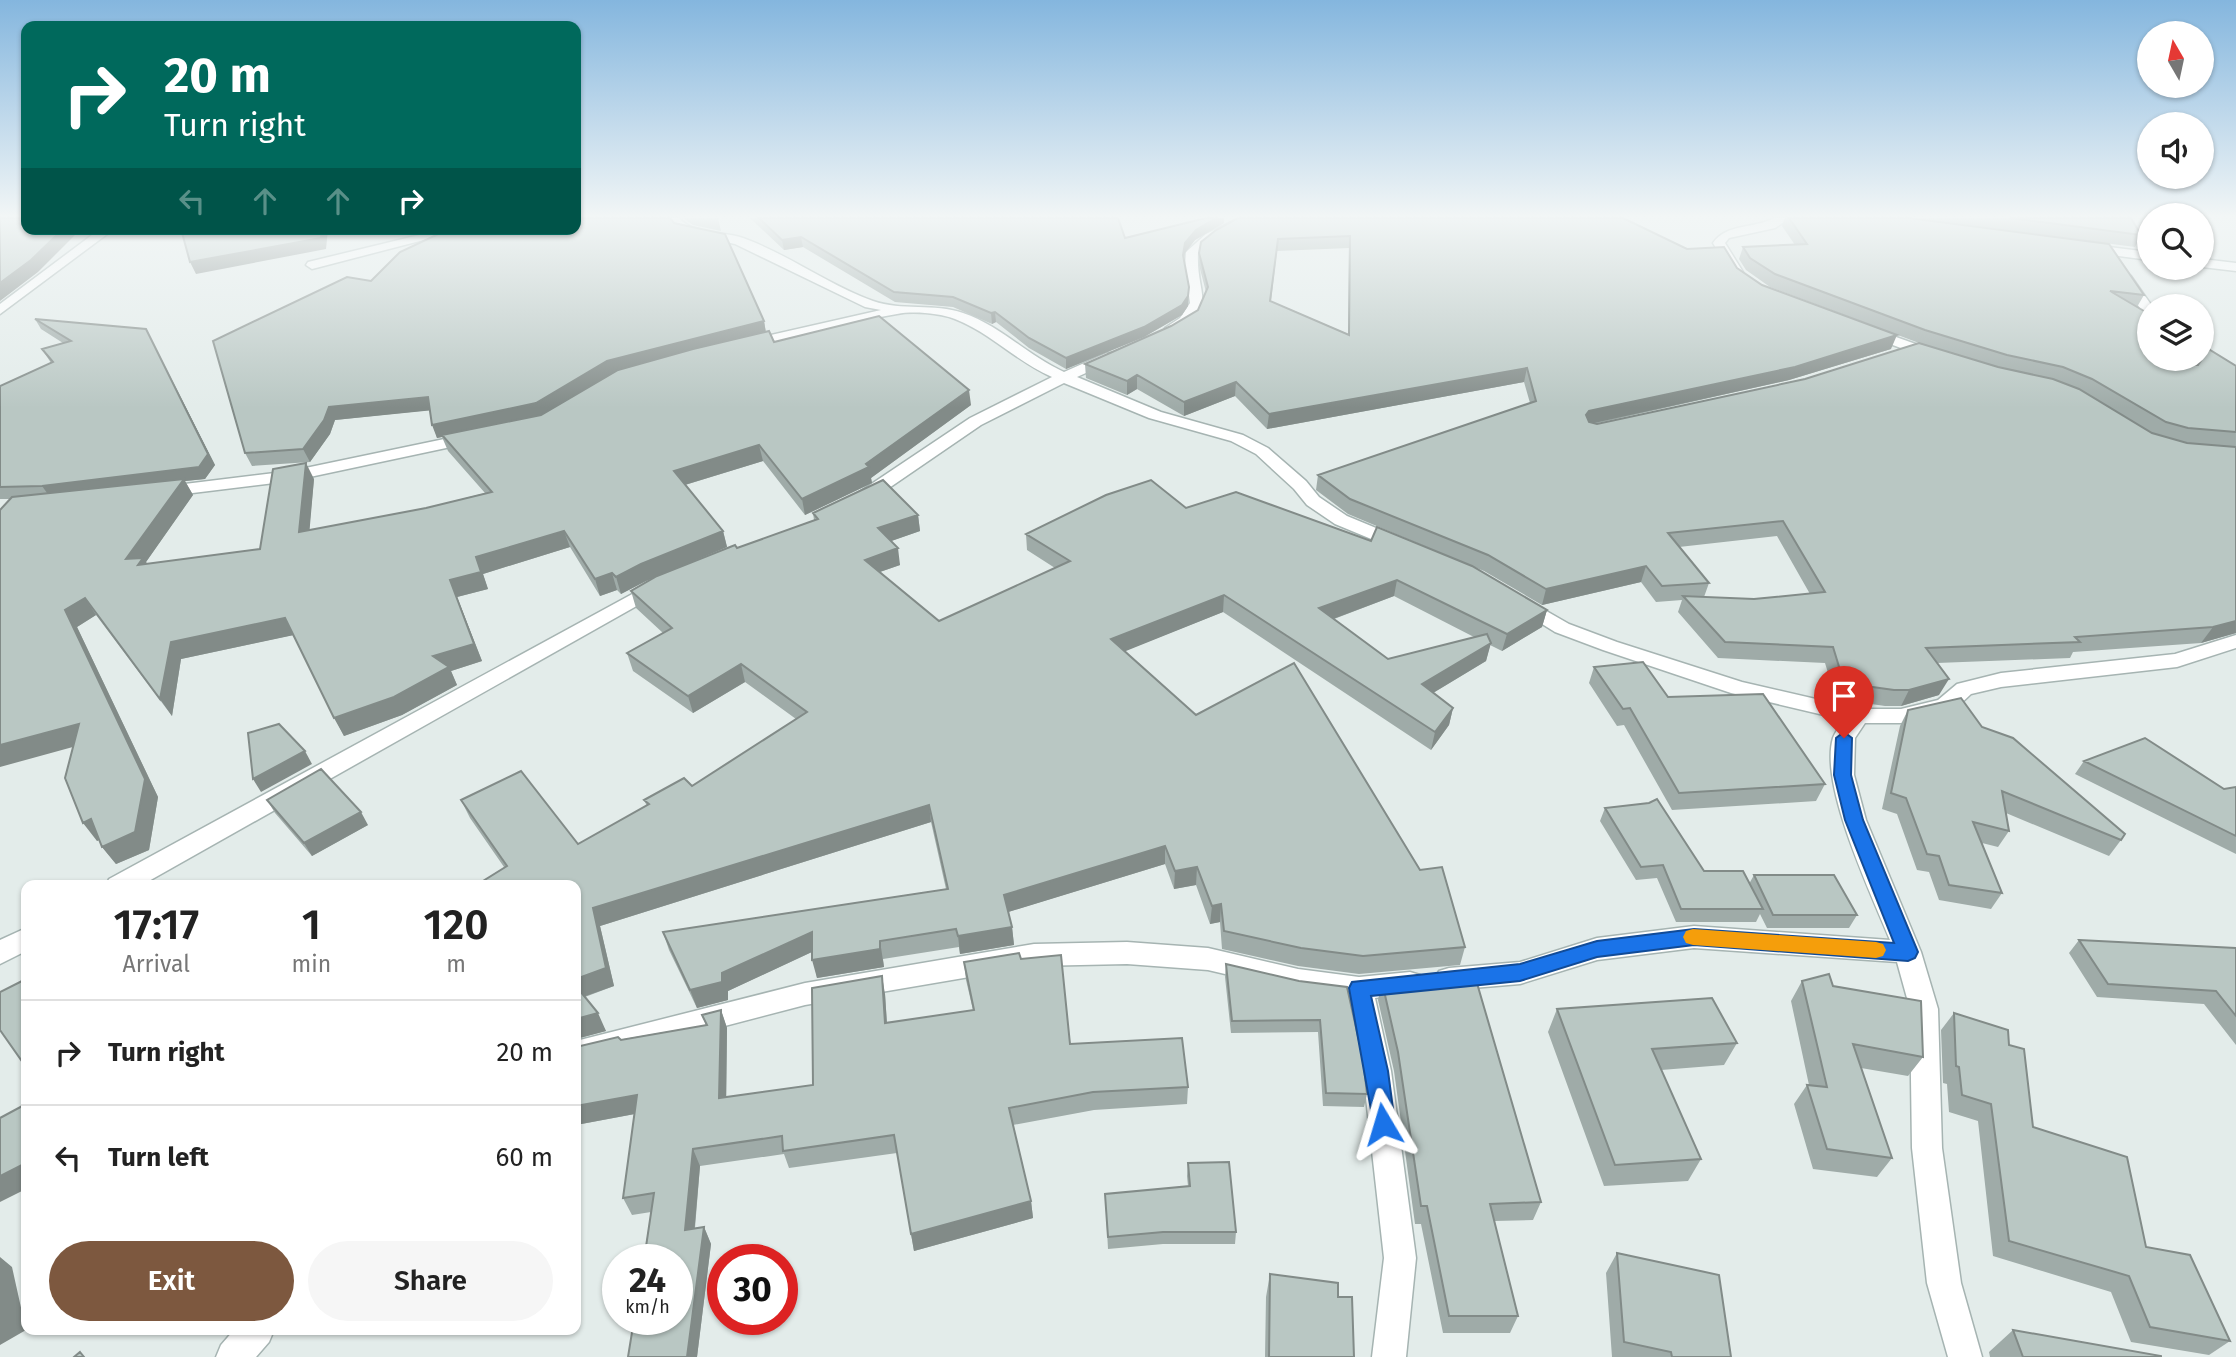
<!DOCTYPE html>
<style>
:root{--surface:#fff;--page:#f6f6f6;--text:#222;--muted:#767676;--line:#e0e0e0;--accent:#7d583f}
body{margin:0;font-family:"Fira Sans",sans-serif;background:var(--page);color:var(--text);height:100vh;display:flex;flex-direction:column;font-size:26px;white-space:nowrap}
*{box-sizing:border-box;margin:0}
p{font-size:23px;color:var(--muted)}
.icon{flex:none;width:38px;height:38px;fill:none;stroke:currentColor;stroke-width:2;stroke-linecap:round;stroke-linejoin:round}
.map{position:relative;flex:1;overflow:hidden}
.side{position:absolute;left:21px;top:880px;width:560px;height:455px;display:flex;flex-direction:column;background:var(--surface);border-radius:14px;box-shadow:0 2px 5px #0004}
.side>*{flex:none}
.guide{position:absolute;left:21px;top:21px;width:560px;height:214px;border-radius:14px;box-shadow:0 2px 5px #0004;background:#00695c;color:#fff;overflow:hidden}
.needle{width:46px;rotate:351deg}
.tools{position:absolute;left:2137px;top:21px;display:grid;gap:14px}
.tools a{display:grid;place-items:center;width:77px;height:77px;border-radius:50%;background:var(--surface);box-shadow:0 2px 5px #0004;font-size:35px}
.speed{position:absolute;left:602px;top:1244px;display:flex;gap:14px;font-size:35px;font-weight:700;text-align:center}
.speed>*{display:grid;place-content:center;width:91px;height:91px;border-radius:50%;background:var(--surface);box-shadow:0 2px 5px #0004;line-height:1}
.speed small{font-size:18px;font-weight:400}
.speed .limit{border:10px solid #d22;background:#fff;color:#111}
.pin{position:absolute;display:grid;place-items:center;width:60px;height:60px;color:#fff;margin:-72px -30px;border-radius:50% 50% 50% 0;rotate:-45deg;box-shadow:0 0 7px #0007}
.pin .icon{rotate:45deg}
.me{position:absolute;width:77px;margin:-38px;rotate:353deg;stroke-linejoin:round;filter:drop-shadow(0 0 5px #0008)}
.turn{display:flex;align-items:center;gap:24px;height:147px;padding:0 28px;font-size:32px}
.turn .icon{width:91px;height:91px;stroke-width:2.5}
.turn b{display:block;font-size:49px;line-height:60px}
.lanes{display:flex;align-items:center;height:66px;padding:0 28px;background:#0003;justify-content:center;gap:35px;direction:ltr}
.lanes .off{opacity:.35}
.eta{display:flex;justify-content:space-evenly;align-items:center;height:119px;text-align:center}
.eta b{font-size:42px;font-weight:600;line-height:49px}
.primary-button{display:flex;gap:14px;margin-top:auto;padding:14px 28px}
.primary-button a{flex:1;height:80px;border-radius:42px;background:var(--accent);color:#fff;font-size:28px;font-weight:600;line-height:80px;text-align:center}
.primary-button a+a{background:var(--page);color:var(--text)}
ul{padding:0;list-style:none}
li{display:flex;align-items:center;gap:21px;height:105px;padding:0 28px;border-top:2px solid var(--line)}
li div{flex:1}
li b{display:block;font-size:26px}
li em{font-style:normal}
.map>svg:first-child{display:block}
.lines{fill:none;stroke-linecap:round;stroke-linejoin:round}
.minor-casing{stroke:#a6b4b2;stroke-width:3}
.minor{fill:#fff;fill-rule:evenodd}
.wall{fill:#9faba8;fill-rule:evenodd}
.shaded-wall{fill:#828b88}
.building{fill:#b9c7c3;stroke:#828b88;stroke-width:2;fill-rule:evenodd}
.route{fill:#1a73e8;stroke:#114b97;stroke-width:2}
.slow{fill:#f59e0b}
</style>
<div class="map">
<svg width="2236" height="1357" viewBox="0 0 2236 1357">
<rect width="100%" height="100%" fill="#e3ecea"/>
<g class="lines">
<!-- minor casing -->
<g class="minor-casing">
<path id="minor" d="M666 218H679C693 235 723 231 743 238 788 254 828 285 873 301 902 311 934 303 963 313 1001 326 1028 356 1064 372L1107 353H1117L1119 356 1117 359 1077 377 1161 412 1243 435 1268 448 1306 481 1319 497 1347 516 1405 540 1408 544 1405 548H1393L1335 524 1307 505 1294 489 1256 454 1231 441 1149 418 1064 383 981 425 870 501H858L855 497 858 493 970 418 1052 377C1017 362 991 333 955 319 939 313 913 311 897 314 847 322 795 338 745 349L740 348V342L881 310 865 307 735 244 677 232Z
M1239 218H1255L1214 240 1198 253C1196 297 1219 302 1175 334H1165V328L1180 318 1190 303 1185 266 1186 252 1206 234Z
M1774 218H1790L1775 228 1729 238 1725 243 1743 272 1742 275H1732L1713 243C1727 223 1754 229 1774 218Z
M100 229H114L0 314V304Z
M444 229H466L312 269 306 265 308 262Z
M2085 244 2149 252V260L2081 251V245Z
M2202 259 2236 263V271L2202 267Z
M2126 275 2131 276 2152 306H2149V315L2144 314 2120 279Z
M1868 327 1938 352 1940 355 1933 359 1928 358 1863 334 1861 331Z
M473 433 479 435 481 438 479 441 291 481 160 497 151 492 160 487 291 471Z
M658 580 665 582 668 586 665 590 140 886H106L109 879Z
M1522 597 1569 624 1617 642 1742 682 1859 709H1901L1938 700 1957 684 2001 673 2175 654 2236 635V648L2177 667 2001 687 1971 694 1953 711 1945 713 1901 723H1865L1855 738 1854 775 1866 820 1921 952 1938 1009 1942 1148 1961 1283 1982 1357H1948L1927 1283 1912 1148 1910 1009 1897 962 1694 948 1597 960 1520 984 1449 990 1439 987 1435 979 1439 971 1449 968 1520 962 1597 938 1694 926 1890 940C1871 893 1819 785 1833 738 1835 732 1841 725 1845 720L1731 693 1603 650 1555 632 1515 607 1512 603Z
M26 928V951L0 964V940Z
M1127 942 1208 948 1298 969 1359 977 1410 972 1420 975 1424 983 1420 991 1375 998 1391 1071 1416 1258 1406 1357H1372L1384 1258 1363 1071 1347 998 1298 991 1208 970 1127 964 1034 966 805 1005 576 1065V1041L805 983 1034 944Z
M234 1330H274L269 1342 256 1357H216L221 1345Z"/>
</g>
<!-- minor -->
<use href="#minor" class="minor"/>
</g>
<!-- wall -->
<path class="wall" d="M683 218H718L721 231 693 225Z
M750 218H1118L1125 238 1224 223 1195 240 1185 253 1184 259 1189 297 1188 306 1182 315 1144 337 1066 369 1029 348 996 322 992 324 953 307 895 302 803 247 784 250Z
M1238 218 1687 249 1737 268 1762 285 1891 349 1789 380 1594 424H1597L1805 379 1919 343 1770 287 1746 270 1739 259 1743 247 1795 245 1782 226 1785 218H1789L2144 295 2137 307 2185 365H2191L2189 359H2202L2236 366V633L2201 643 2073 652 2070 658 1937 663 1939 695 1901 706H1885L1836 699 1825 663 1718 658 1678 612 1682 600 1656 602 1641 582 1542 605 1484 571 1348 514 1316 490 1318 475 1530 403 1524 382 1267 429 1235 396 1184 416 1137 389 1127 395 1086 378 1085 364 1171 326 1198 310 1206 292 1199 265V253ZM1349 248 1348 334 1271 301 1277 251ZM1777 536 1810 594 1754 599 1704 597 1709 583 1679 547Z
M1915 218H2131L2141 235 2135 247Z
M371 281 764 321 766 332 774 342 971 405 871 478 872 483 805 515 763 461 685 485 723 531 727 547 646 581 621 594 617 590 600 596 570 547 483 574 488 589 457 597 482 661 451 671 457 685 402 715 344 736 293 635 181 659 172 716 96 615 77 627 158 797 149 850 116 864 102 847 99 840 97 841 10 499H0V386L51 363 42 349 63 343 41 329 35 319 146 329 215 465 205 479 185 481 193 495 146 562 147 564 260 549 314 479 309 530 426 508 485 493 448 451 442 437 437 438 430 410 335 420 330 434 310 462 252 466 245 453Z
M1186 508 1547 610 1542 627 1502 651 1490 645 1486 661 1433 693 1453 708 1449 725 1431 750 1223 612 1124 651 1196 715 1465 947 1460 965 1359 974 1298 966 1222 949 1220 922 1210 924 1196 885 1174 889 1165 864 1008 912 1012 927 1014 945 960 954 959 947 883 959 884 967 817 978 812 952 728 991V1000L697 1008 669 950 663 932 946 889 931 822 600 926 614 986 585 997 606 1031 576 1039V886L504 867 470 818 461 800 578 844 647 806 644 800 692 786 796 719 745 682 693 713 633 671 627 653 663 633 636 608 631 591 737 548 814 520 813 513 918 515 920 531 891 541 900 565 880 572 939 621 1055 568 1027 550 1026 534ZM1394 596 1474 637 1388 659 1334 619Z
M1594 667 1668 697 1825 784 1816 801 1672 810 1624 725 1617 726 1589 683Z
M1908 710 1982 727 2121 840 2109 856 2006 813 2009 831 1998 847 1982 843 2002 893 1991 909 1939 900 1929 872 1917 870 1897 814 1882 809 1900 726Z
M2084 761 2224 789 2236 787V854L2075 774Z
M267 800 368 825 312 856 275 813Z
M1605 808 1704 871 1749 884 1754 875 1857 915 1849 928H1767L1760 914 1756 922H1676L1657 878 1636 880 1600 821Z
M2079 940 2236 948V1045L2204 1004 2097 997 2069 953Z
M1021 959 1070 1044 1188 1087 1187 1104 1094 1110 1013 1125 1031 1201 1033 1218 914 1251 897 1153 789 1168 784 1154 700 1166 695 1228 704 1227 711 1244 697 1357H628L651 1212 632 1215 623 1198 635 1114 576 1125V1047L706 1025 702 1015 721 1010 727 1028 726 1097 813 1085 885 994 887 1023 973 1010 966 980 964 962Z
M1226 964 1299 981 1367 1094 1364 1107 1323 1106 1318 1032 1231 1033 1225 977Z
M1802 981 1833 986 1923 1057 1908 1076 1861 1068 1892 1158 1877 1177 1813 1169 1794 1104 1807 1085H1809L1791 1001Z
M1382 982 1541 1202 1533 1220 1494 1221 1518 1316 1510 1333H1443L1421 1224H1415L1394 1071 1378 1000Z
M1557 1009 1737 1043 1724 1065 1661 1070 1701 1159 1688 1181 1604 1186 1548 1032Z
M1954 1013 2009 1045 2033 1127 2146 1247 2230 1341 2209 1355 2131 1342 2111 1292 1993 1256 1978 1121 1949 1112 1947 1084 1943 1083 1941 1030Z
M1188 1163 1236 1232 1235 1244H1163L1108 1249 1105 1194 1188 1186 1187 1176Z
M1617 1253 1731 1357H1612L1606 1273Z
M1270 1274 1338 1297 1354 1357H1265L1266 1297Z
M2013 1330 2161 1357H1990L1989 1352Z"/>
<!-- shaded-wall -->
<path class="shaded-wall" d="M1216 218H1224V223L1195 240 1185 253 1182 265 1183 255 1185 243 1196 230Z
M63 229H81L38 272 0 301V283Z
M322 229H328L326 249 196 274 190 262Z
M398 229H429L400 235Z
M801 237 803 247 784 250 782 240Z
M1189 287 1188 306 1182 315 1144 337 1066 369V358Z
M995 312 996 322 992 324 991 313Z
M764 321 766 334 540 417 437 438 432 425 607 361Z
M146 329 215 465 205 479 185 481 193 495 146 562 154 575 148 582 50 497 42 486Z
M1897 335 1891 349 1789 380 1585 425 1586 415 1589 411Z
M1527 368 1524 382 1267 429 1269 414Z
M1137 375V389L1127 395V381Z
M1236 382 1235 396 1184 416V402Z
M969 390 971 405 871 478 872 483 805 515 802 499 866 464Z
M428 397 434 410 335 420 330 434 310 462 303 449 329 407Z
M759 445 763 461 678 487 674 471Z
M306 463 314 479 308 548 299 532Z
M918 515 920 531 880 545 878 528Z
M564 531 570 547 483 574 488 589 457 597 482 661 451 671 457 685 402 715 344 736 334 718 433 656 450 580 476 557Z
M723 531 727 547 646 581 621 594 616 577 641 564Z
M898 548 900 565 868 576 865 560Z
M1646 566 1641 582 1542 605 1546 589Z
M612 573 617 590 600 596 595 579Z
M1397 580 1394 596 1317 625 1319 608Z
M1224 595 1223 612 1111 657V639Z
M85 598 96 615 77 627 158 797 149 850 116 864 102 847 65 610Z
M1547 610 1542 627 1502 651 1507 634Z
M285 618 294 635 181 659 172 716 160 699 171 642Z
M2236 621V633L2201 643 2213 627Z
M1491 643 1486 661 1418 702 1422 684Z
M741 664 745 682 693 713 688 696Z
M1949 679 1939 695 1901 706 1909 690Z
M1453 708 1449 725 1431 750 1435 732Z
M79 724 91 742 0 767V745Z
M305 751 312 764 261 792 253 779Z
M929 805 931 822 600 926 614 986 580 998 576 990V979L593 908Z
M361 812 368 825 312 856 304 843Z
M91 819 105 837 97 841 83 823Z
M1165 846V864L1005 913 1004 895Z
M1197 867 1196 885 1174 889 1175 871Z
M1221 904 1220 922 1210 924 1212 906Z
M1012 927 1014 945 960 954 958 936Z
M812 932 816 950 728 991V1000L697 1008 690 990 722 973Z
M880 941 884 967 817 978 812 960Z
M882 976 885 994 888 1041 885 1023Z
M721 1010 727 1028 726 1115 719 1098Z
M598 1013 606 1031 576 1039V1019Z
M637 1095 645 1112 576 1125V1106Z
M693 1149 700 1166 693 1246 685 1230Z
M26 1163V1189L0 1202V1176Z
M1031 1201 1033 1218 914 1251 911 1234Z
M704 1227 711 1244 697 1357H687Z
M0 1257 12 1267 26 1330 0 1345Z"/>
<!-- building -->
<path class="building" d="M0 218H26V229H63L31 260 0 283Z
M576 218H670L674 223 725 234 764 321 607 361 536 403 432 425 428 397 329 407 324 420 303 449 245 453 213 341 347 277 371 281 400 252 449 229H576Z
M759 218H1118L1125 238 1206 218H1216L1196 230 1185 243 1183 255 1189 287 1188 296 1182 305 1144 327 1066 358 1029 338 995 312 991 313 953 297 894 292 801 237 782 240Z
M1238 218H1623L1687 249 1724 247 1737 268 1762 285 1897 335 1795 367 1589 411 1586 415 1589 422 1597 424 1805 379 1919 343 1998 367 2053 379 2079 389 2152 433 2187 443 2236 447V621L2213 627 2075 637 2080 642 1926 648 1949 679 1909 690H1894L1844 683 1833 647 1725 642 1683 596 1754 599 1825 592 1783 521 1668 533 1709 583 1662 586 1646 566 1546 589 1488 555 1350 499 1318 475 1536 401 1527 368 1269 414 1236 382 1184 402 1137 375 1127 381 1085 364 1171 326 1198 310 1208 287 1199 253 1201 242 1216 230ZM1350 236 1349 335 1270 301 1278 239Z
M1789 218H1909L2109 244 2144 295 2110 291 2149 314V359H2183L2185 365H2198L2202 359V345L2236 366V432L2188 428 2166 422 2092 379 2063 367 2007 355 1925 330 1775 274 1750 258 1743 247 1807 244Z
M2010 218H2131L2141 235Z
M181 229H322L321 238 190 262Z
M879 316 969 390 866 464 869 467 802 499 759 445 674 471 723 531 641 564 616 577 612 573 595 579 564 531 476 557 481 572 450 580 474 644 433 656 449 667 394 697 334 718 285 618 171 642 160 699 85 598 65 610 145 779 135 832 102 847 91 819 83 823 65 778 79 724 0 745V510L12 497 184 479 126 559 143 558 138 565 260 549 273 469 306 463 299 532 426 508 492 492 442 435 541 415 618 370 693 349 769 331 774 342Z
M35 319 146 329 208 454 199 467 42 486 0 487V386L53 362 42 349 71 341Z
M883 480 918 515 878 528 898 548 865 560 939 621 1070 561 1026 534 1106 495 1151 480 1186 508 1236 492 1371 541 1377 527 1472 566 1547 610 1507 634 1397 580 1319 608 1388 659 1487 634 1491 643 1422 684 1453 708 1435 732 1224 595 1111 639 1196 715 1294 663 1420 870 1442 867 1465 947 1363 956 1301 948 1224 931 1221 904 1212 906 1197 867 1175 871 1165 846 1004 895 1012 927 958 936 956 929 880 941V949L812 960V932L722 973V982L690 990 663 932 948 889 929 805 593 908 606 968 576 979V886H475L507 866 461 800 521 771 578 844 649 804 644 800 684 778 692 786 807 712 741 664 688 696 627 653 672 628 631 591 657 576 735 545 737 548 818 519 813 513Z
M1643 662 1668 697 1763 694 1825 784 1679 793 1630 708 1623 709 1594 667Z
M1961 698 1982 727 2013 738 2125 834 2121 840 2002 791 2009 831 1973 822 2002 893 1949 885 1939 856 1927 854 1906 798 1891 793 1908 710Z
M279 724 305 751 253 779 248 733Z
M2145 738 2224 789 2236 787V836L2084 761Z
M321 769 361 812 304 843 267 800Z
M1657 799 1704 871H1743L1763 909H1681L1663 865 1641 867 1605 808 1649 803Z
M1754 875H1834L1857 915H1773Z
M2079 940 2236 948V1016L2216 991 2108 984Z
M1019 953 1021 959 1061 955 1070 1044 1182 1038 1188 1087 1093 1092 1009 1108 1031 1201 911 1234 894 1135 783 1151 782 1136 693 1149 685 1230 704 1227 687 1357H628L634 1320H677V1260H644L654 1193 623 1198 637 1095 576 1106V1047L618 1037 621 1040 707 1025 702 1015 721 1010 719 1098 813 1085 812 988 882 976 885 1023 974 1010 964 962Z
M1226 964 1299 981 1347 987 1363 1059 1367 1094 1326 1093 1320 1020 1232 1021Z
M1474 973 1541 1202 1490 1204 1518 1316H1449L1427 1206H1421L1398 1052 1382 982Z
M1829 974 1833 986 1921 1001 1923 1057 1853 1044 1892 1158 1827 1149 1807 1085 1827 1087 1802 981Z
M24 980 26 986V1067L0 1030V992Z
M576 986 598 1013 576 1019Z
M1712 998 1737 1043 1652 1049 1701 1159 1615 1165 1557 1009Z
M1954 1013 2008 1030 2009 1045 2024 1049 2033 1127 2127 1157 2146 1247 2190 1255 2230 1341 2150 1327 2129 1276 2009 1241 1991 1104 1962 1095 1959 1067 1956 1066Z
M26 1104V1163L0 1176V1118Z
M1229 1162 1236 1232H1163L1108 1237 1105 1194 1190 1186 1188 1163Z
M1617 1253 1719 1275 1731 1357H1672L1671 1352 1624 1342Z
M1270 1274 1338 1283V1297H1352L1354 1357H1269Z
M2013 1330 2161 1356V1357H2023Z
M80 1352 84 1357H74Z"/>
<!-- sky -->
<linearGradient id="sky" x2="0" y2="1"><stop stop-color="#84b6de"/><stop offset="0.53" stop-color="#f2f6f6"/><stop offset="1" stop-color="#f2f6f6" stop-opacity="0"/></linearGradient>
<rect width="2236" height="408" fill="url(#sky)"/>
<!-- route -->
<path class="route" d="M1844 732 1852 738 1851 775 1863 820 1918 952 1915 958 1908 961 1694 945 1597 957 1520 981 1371 996 1388 1071 1395 1124 1391 1132 1383 1135 1375 1132 1349 988 1352 982 1520 964 1597 941 1694 929 1894 943 1845 820 1834 775 1836 738Z"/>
<!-- slow -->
<path class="slow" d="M1693 929 1876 942 1883 944 1886 950 1883 956 1876 958 1693 945 1686 943 1683 937 1686 931Z"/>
</svg>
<div class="tools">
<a><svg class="needle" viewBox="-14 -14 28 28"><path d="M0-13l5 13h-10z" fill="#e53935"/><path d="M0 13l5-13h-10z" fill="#767676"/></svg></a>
<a><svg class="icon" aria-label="sound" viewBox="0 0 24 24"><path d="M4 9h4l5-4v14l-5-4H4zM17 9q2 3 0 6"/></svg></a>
<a><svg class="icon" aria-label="search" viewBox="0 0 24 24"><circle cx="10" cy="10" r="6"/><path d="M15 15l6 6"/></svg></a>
<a><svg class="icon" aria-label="layers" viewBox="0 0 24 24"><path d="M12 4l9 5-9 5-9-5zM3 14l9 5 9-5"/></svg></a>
</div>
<div class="speed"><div>24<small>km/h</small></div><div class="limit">30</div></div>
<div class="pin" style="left:1844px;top:738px;background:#d93025"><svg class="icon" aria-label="arrive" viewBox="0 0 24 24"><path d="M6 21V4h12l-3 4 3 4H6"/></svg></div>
<svg class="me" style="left:1383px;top:1124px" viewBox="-20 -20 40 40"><path d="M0-17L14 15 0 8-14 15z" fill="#1a73e8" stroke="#fff" stroke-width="4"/></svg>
<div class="guide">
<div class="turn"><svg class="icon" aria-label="right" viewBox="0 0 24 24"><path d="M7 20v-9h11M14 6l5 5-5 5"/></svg><div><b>20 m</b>Turn right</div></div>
<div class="lanes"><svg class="icon off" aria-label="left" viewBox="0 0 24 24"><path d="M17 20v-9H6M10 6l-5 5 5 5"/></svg><svg class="icon off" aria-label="ahead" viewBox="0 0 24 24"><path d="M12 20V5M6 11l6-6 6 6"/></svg><svg class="icon off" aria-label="ahead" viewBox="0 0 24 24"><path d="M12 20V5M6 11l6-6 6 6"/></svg><svg class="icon" aria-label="right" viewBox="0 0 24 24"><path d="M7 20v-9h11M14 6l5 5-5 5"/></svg></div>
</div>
<section class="side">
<div class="eta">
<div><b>17:17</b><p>Arrival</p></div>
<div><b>1</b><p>min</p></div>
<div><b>120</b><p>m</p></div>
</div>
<ul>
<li><svg class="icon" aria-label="right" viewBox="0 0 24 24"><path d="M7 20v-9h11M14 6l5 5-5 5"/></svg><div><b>Turn right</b></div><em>20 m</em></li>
<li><svg class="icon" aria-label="left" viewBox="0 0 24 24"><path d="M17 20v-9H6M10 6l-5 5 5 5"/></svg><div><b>Turn left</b></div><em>60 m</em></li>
</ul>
<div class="primary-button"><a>Exit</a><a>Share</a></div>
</section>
</div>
